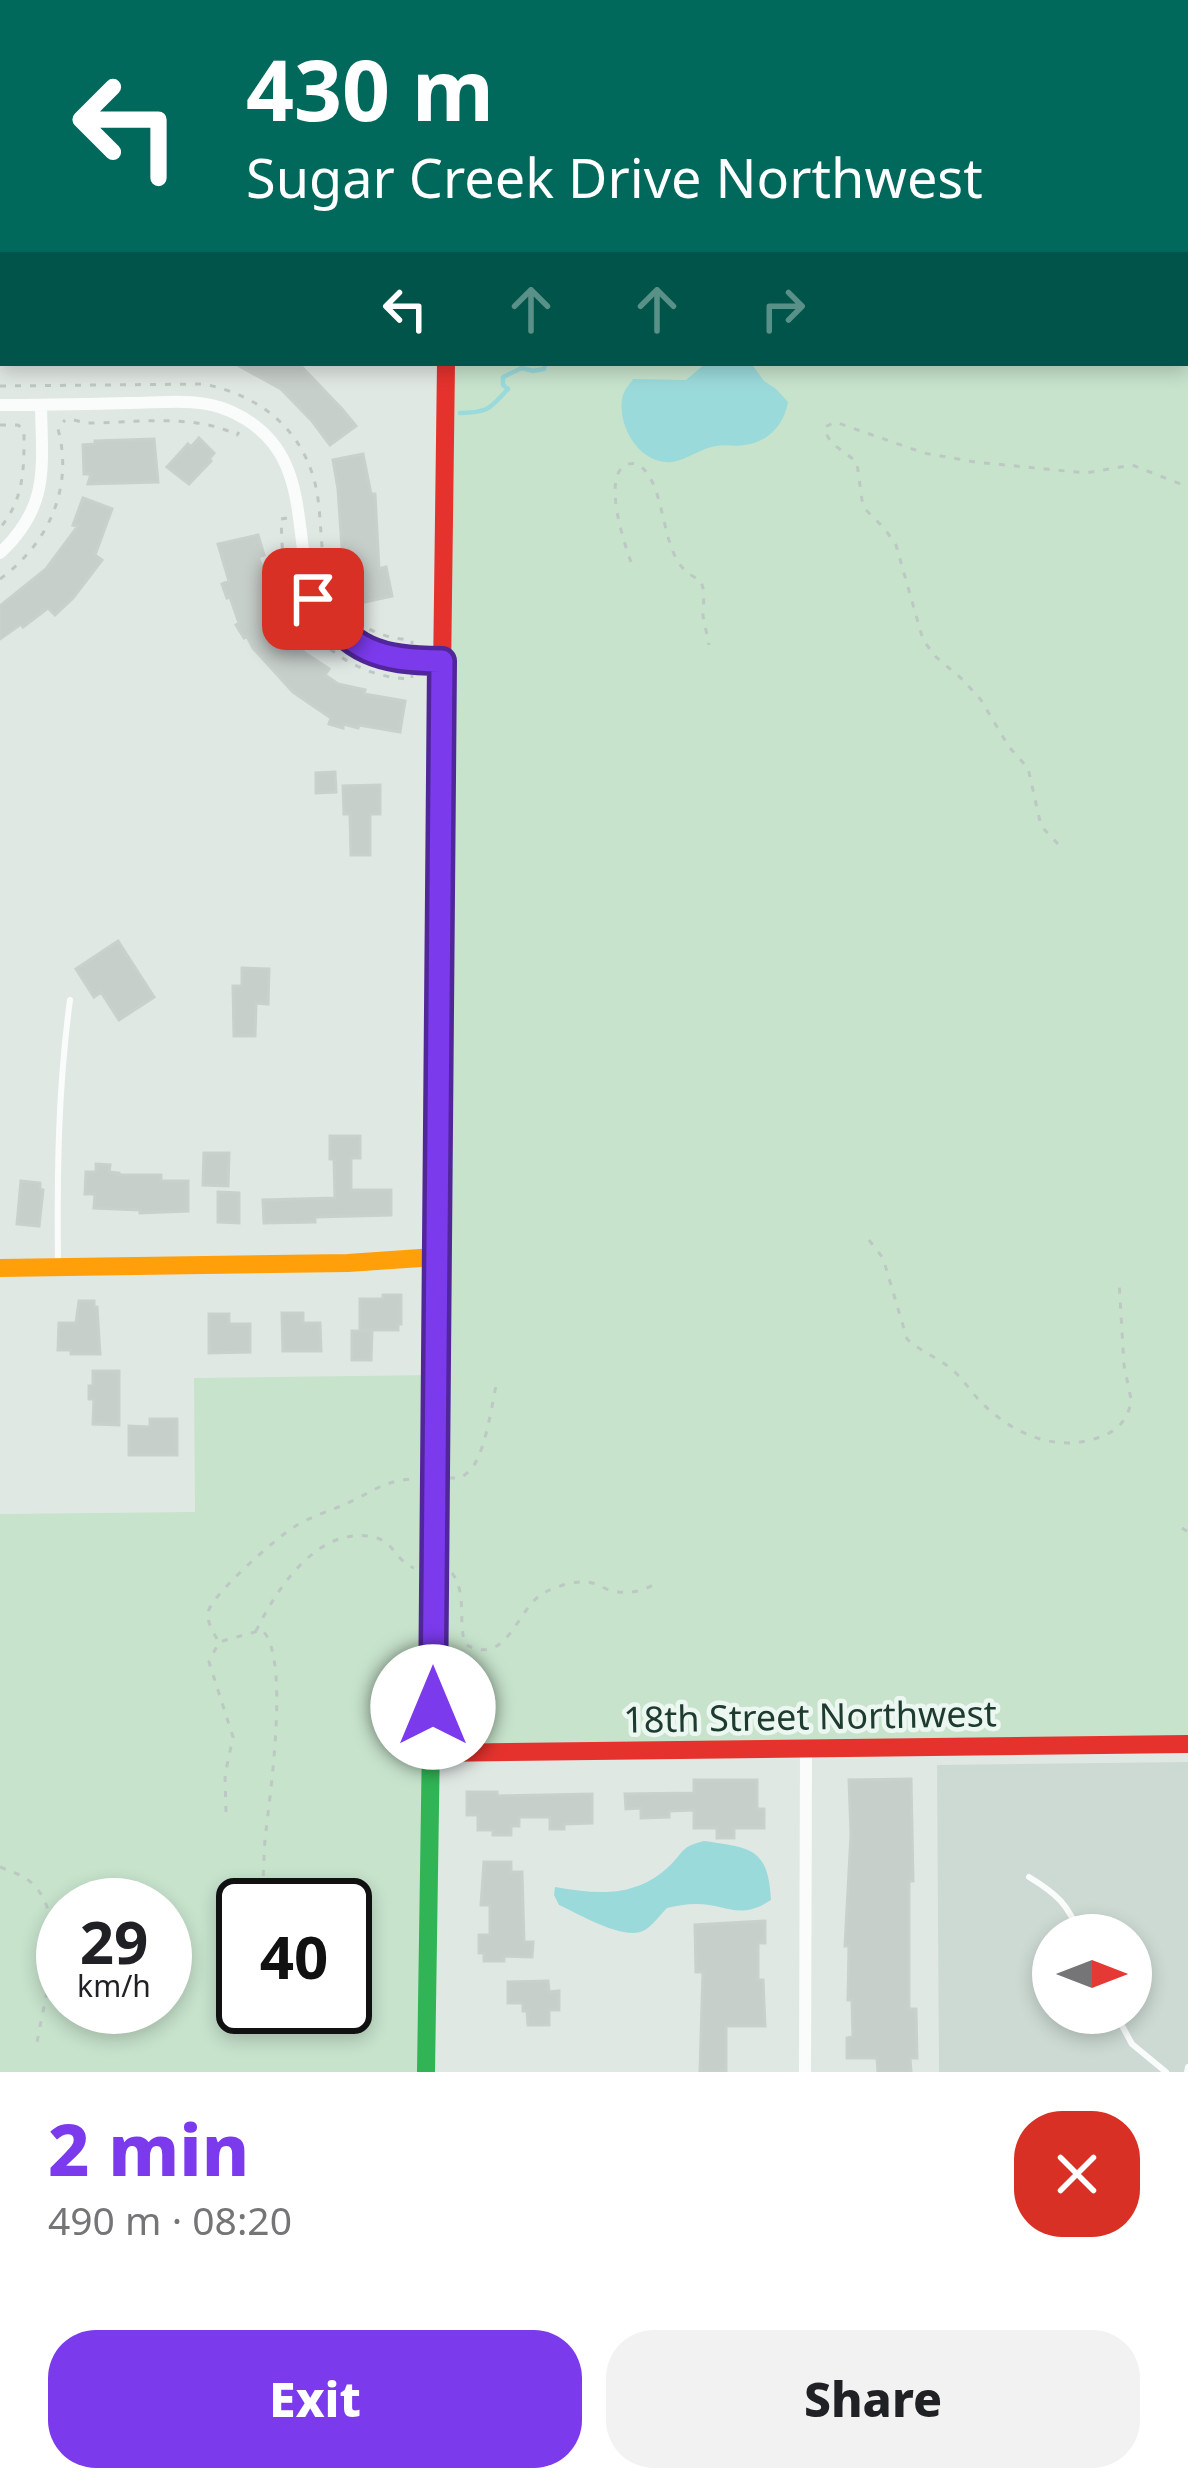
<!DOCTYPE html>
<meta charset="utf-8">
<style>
:root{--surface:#fff;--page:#f2f2f2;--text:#202124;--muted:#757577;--accent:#7c3aed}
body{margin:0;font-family:"Noto Sans",sans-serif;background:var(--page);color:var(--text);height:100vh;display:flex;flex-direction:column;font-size:45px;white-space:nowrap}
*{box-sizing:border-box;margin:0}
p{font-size:39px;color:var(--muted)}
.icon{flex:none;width:66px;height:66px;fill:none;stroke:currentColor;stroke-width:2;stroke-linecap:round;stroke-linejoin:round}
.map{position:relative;height:2072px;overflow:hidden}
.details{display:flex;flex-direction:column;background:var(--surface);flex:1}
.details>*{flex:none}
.top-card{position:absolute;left:0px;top:0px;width:1188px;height:366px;box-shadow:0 6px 18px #0003;background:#00695c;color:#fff;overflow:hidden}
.needle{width:78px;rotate:90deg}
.controls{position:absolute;left:1032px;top:1914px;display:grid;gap:24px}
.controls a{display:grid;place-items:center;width:120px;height:120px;border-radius:50%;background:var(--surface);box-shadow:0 6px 18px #0003;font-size:60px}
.speed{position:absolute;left:36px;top:1878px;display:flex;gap:24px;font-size:60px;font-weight:700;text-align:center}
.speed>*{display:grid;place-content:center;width:156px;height:156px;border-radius:50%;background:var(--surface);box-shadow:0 6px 18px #0003;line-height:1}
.speed small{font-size:30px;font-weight:400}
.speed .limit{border:6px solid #111;border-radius:18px;background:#fff;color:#111}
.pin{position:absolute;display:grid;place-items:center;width:102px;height:102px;color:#fff;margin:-51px;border-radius:24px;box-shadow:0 6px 18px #0006}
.me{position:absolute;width:132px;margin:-66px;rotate:0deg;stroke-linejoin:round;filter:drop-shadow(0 0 9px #0008)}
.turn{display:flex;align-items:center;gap:42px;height:252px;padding:0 48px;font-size:54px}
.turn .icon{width:156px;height:156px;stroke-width:2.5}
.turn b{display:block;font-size:84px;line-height:102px}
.lanes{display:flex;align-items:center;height:114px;padding:0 48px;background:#0003;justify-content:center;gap:60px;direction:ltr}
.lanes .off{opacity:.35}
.round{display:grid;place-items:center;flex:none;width:126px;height:126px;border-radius:48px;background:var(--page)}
.summary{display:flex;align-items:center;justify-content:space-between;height:204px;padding:0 48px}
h1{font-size:72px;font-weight:800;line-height:90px;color:var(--accent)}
.cta{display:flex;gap:24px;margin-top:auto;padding:24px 48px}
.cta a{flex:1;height:138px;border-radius:48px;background:var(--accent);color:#fff;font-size:48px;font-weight:800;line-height:138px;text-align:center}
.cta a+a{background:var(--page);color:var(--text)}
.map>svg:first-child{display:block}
.built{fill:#cddad3;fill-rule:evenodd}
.green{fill:#c7e3cc;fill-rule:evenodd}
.water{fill:#9bdadb}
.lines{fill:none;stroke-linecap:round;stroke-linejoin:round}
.stream{stroke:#9bdadb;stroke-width:4.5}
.building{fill:#c7cfcb;stroke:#c9d1cd;stroke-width:3}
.path{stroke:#bdc8c4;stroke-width:3;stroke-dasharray:6 9;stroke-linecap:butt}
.lane{stroke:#fafcfb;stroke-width:6}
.street{stroke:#fafcfb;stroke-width:12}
.fast{stroke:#30b455;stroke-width:18}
.slow{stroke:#ff9f0a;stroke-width:18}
.jam{stroke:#e5322d;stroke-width:18}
.route-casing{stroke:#51269a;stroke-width:30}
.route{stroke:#7c3aed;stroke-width:21}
.labels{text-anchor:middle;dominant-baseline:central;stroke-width:9;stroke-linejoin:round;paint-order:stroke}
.street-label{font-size:36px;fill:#1d3b2f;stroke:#edf7f1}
</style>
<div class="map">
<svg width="1188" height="2072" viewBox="0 0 1188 2072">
<rect width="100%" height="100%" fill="#e0e8e4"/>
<!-- built -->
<path class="built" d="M1188 1762V2072H939L937 1765ZM1053 1935H1131V2013H1053Z"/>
<!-- green -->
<path class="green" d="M1185 271H1188V1744L433 1753 421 2072H0V1514L195 1512 194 1378 434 1375 446 363H1185ZM63 1905H165V2007H63ZM243 1905H345V2007H243Z"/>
<!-- water -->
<path class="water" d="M706 363H751L764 381 776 389 788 402C784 425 768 442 745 445 735 447 726 444 716 446 701 448 687 460 672 462 640 466 615 424 623 395 625 389 630 384 633 379L686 380Z
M704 1841C752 1848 768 1848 771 1900 739 1921 727 1904 696 1904 686 1904 676 1906 667 1908 660 1915 653 1925 645 1930 625 1942 579 1914 559 1905L554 1895 555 1887C596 1894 633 1898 666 1869 685 1853 677 1848 704 1841Z"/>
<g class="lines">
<!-- stream -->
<path class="stream" d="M574 363H586
M460 413C490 412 489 409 508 389L503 385V377L522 368 533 371 544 369 545 363"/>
</g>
<!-- building -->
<path class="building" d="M234 363H298L342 409 356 426 330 445 312 421 281 389Z
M199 438 214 453 209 459 211 461 189 484 167 467 188 444 191 447Z
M154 439 158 482 88 484 91 474H84L83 445 95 444V441Z
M363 454 371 494H375L379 569 386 567 392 596 360 603 357 591 352 592 346 548H342L338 489 333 460Z
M83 498 112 509 95 555 102 560 73 598 55 615 48 608 23 627 21 624 0 639V606L46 569 78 526 73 525Z
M258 535 264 555 258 557 273 592 270 593 294 635 305 648 302 651 329 669 325 675 338 684 365 690 364 694 405 701 400 732 359 725 358 728 343 724V728L329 724 331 718 293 692 253 648 247 636 244 638 236 625 239 623 230 597 227 598 222 584 229 581 218 544Z
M335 772 336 792 316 793V773Z
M380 785V814H370V855H351L350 814H344L343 786Z
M118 941 154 997 119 1020 101 992 94 997 76 969Z
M242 968 269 969 268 1004 256 1003 255 1036H234L233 986H242Z
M330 1136H360V1158H351V1190H391V1215L315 1217V1222L264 1223 263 1200 335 1198 334 1159H330Z
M204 1153H229L228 1186 203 1185Z
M96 1164 110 1165 109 1172 119 1173V1175H161V1181H188V1211L140 1213V1210L94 1208 95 1194H85L86 1172H96Z
M21 1181 40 1183V1189L43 1190 39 1226 17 1224Z
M218 1192 239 1193V1223L218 1222Z
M383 1295H401V1324H398V1330H360V1299H383Z
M79 1301H94V1307H97L100 1354H71V1350H58L59 1323H76Z
M282 1313H303V1323H320L321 1351H283Z
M209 1314H229V1324H250V1352L209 1353Z
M352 1331H372L371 1360H352Z
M93 1371H119V1425L93 1424 94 1399H89V1386H93Z
M150 1419H177V1455H129V1426L150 1427Z
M911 1779 913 1881H909V2009H916L917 2058H910L911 2072H878L877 2058H847V2038L853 2037 852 2000H848L849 1946H845L851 1834 849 1780Z
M694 1780H757V1809H764V1828H734V1838H717V1828H694V1810L669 1811V1817L641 1818V1808L626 1809 625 1794 694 1793Z
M467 1792H497V1796L592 1794V1823L564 1824V1829H550V1817H519V1826H511V1835H493V1830H478V1815H467Z
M484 1862H511V1872H522L524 1942H533L532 1957 504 1956V1961H484V1953H479V1935H490V1905H481Z
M765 1921V1943H758V1980H763L765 2026H726V2072H700L703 1972H696L695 1925Z
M548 1981 549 1992 559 1991V2010H549V2025H528L527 2011H523V2003H508V1982Z"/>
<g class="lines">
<!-- path -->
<path class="path" d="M657 0V3
M618 3V0
M985 3V0
M1024 3V0
M0 386 204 384C256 395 297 424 313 476 328 524 310 578 352 617 369 632 389 639 412 640V644
M74 420 86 423C133 423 195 413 237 435L239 432
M0 425H18L24 430C24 467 25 498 0 528
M287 518 281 519C282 540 282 563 288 584 304 640 354 678 412 679V671
M631 562C624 543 602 476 626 465 637 460 644 468 649 476 665 501 664 553 686 571 690 575 696 578 701 581L704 592 703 616 709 645
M0 579C48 544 74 488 58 429L65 420
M1058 844 1041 826 1028 768 1009 747 981 700 962 679 936 657 923 640 896 545 884 528 866 510 862 500 857 463C846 451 826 445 825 427L835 422 924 453 975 462 1086 473 1132 465 1188 487
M869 1240 883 1258 907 1339C921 1352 939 1358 954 1371 963 1380 970 1390 978 1399 1012 1435 1059 1455 1105 1435 1120 1429 1130 1415 1131 1399L1124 1365 1119 1281
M449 1478C458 1478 460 1479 467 1473 485 1460 492 1403 497 1381
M1182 1528 1188 1532
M452 1573C467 1593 458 1620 465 1644 508 1669 517 1606 545 1592 558 1586 578 1579 592 1583 599 1584 604 1589 610 1590 626 1595 643 1592 656 1583
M256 1631C277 1588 320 1522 377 1538 394 1543 397 1562 414 1568
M217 1639C213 1632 207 1622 208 1613 209 1597 277 1537 294 1527 312 1515 335 1510 354 1500 376 1489 390 1479 416 1479
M226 1812 225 1775 233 1737 209 1662 219 1642 262 1630C291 1657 269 1800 265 1840 263 1862 265 1884 258 1905
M0 1867C12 1872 24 1875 34 1885 69 1922 44 1998 37 2043"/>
<!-- lane -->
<path class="lane" d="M58 1262C57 1173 58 1089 70 1000
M1029 1877C1057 1894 1068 1904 1080 1935
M1115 2013 1132 2044 1166 2072
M1187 2072 1188 2067"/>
<!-- street -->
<path class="street" d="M452 3V0
M637 3V0
M1004 3V0
M0 405C43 405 86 404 129 403 162 403 199 397 230 411 348 463 255 605 369 651 392 660 418 660 442 661
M0 553C50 506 42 468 41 405
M805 2072 806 1749"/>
<!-- fast -->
<path class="fast" d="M426 2072 435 1474"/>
<!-- slow -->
<path class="slow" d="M0 1268 348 1263 435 1257
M435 1474 442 674"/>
<!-- jam -->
<path class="jam" d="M442 674 446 363
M432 1753 1188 1744"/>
</g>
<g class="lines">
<!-- route casing -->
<g class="route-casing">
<path id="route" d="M313 599C354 652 376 660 442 661L433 1707"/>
</g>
<!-- route -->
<use href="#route" class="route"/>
</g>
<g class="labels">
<!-- street labels -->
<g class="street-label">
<text transform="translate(810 1716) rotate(-1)">18th Street Northwest</text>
</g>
</g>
</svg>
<div class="controls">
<a><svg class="needle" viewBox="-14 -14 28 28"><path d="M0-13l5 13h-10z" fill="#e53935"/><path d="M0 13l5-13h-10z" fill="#757577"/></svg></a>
</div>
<div class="speed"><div>29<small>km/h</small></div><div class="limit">40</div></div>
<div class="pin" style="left:313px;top:599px;background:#d93025"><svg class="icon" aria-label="arrive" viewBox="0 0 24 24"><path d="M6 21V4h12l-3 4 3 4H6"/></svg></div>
<svg class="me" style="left:433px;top:1707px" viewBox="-20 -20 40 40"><circle r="19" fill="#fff"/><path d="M0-13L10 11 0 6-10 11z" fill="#7c3aed"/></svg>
<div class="top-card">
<div class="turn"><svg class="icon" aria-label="left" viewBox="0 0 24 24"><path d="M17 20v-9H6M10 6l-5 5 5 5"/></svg><div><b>430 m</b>Sugar Creek Drive Northwest</div></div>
<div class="lanes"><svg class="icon" aria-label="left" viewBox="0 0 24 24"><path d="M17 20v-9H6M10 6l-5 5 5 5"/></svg><svg class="icon off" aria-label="ahead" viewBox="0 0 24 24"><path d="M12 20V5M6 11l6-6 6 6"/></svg><svg class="icon off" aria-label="ahead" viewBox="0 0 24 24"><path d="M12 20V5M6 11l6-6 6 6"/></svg><svg class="icon off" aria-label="right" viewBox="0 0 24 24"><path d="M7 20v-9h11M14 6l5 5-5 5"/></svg></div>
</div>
</div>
<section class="details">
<div class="summary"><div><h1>2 min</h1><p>490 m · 08:20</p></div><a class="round" style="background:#d93025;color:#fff"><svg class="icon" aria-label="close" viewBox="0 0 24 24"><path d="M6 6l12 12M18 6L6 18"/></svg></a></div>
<div class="cta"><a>Exit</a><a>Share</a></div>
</section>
